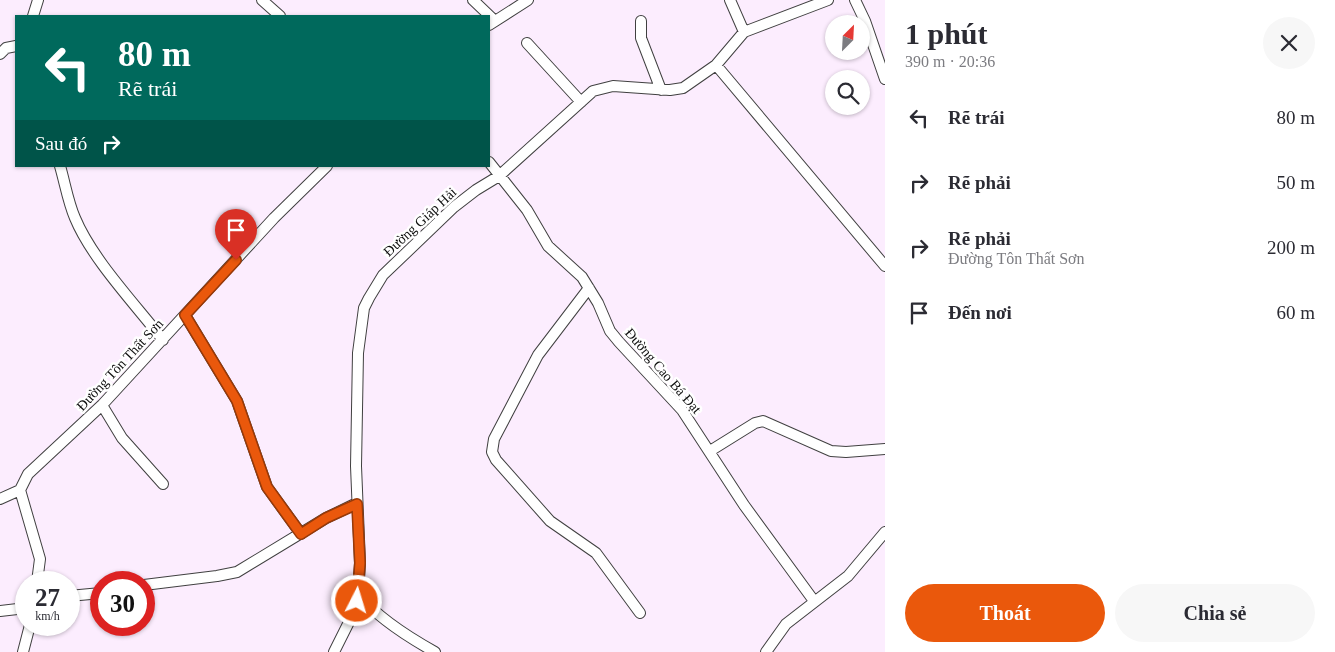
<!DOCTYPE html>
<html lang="vi">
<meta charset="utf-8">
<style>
:root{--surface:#fff;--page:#f7f7f7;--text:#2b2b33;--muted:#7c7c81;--accent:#ea580c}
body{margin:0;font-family:"Times New Roman",serif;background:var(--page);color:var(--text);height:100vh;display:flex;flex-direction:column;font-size:19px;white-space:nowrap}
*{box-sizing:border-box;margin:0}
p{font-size:16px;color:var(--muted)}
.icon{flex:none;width:28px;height:28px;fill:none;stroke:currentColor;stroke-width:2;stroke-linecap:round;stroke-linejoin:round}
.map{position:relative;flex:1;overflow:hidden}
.panel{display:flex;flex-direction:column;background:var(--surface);width:450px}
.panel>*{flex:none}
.hud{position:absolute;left:15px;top:15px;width:475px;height:152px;border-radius:0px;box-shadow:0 1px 4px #0004;background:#00695c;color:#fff;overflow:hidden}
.needle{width:32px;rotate:24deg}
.fabs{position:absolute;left:825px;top:15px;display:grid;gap:10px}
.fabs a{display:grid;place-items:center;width:45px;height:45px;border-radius:50%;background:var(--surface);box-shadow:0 1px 4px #0004;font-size:25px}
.speed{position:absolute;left:15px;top:571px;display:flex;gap:10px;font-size:25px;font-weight:700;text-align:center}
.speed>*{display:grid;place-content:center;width:65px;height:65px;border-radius:50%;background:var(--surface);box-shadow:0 1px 4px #0004;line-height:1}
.speed small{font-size:12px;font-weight:400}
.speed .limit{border:8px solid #d22;background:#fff;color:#111}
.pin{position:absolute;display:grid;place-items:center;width:42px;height:42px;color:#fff;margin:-51px -21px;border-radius:50% 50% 50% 0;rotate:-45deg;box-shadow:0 0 5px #0007}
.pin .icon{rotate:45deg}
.me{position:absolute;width:55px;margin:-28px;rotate:5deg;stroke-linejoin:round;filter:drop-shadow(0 0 4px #0008)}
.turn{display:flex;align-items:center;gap:18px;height:105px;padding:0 20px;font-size:22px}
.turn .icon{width:65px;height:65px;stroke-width:2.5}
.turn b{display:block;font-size:35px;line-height:42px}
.then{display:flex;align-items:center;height:48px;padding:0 20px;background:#0003;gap:10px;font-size:19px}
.round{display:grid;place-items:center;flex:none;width:52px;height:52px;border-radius:26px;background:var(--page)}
.head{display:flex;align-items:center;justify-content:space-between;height:85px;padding:0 20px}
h1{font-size:30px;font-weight:700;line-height:38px}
.cta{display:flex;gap:10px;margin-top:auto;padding:10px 20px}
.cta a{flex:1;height:58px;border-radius:30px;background:var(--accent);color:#fff;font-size:20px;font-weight:700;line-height:58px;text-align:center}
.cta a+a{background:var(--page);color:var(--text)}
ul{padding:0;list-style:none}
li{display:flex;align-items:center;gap:15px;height:65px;padding:0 20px}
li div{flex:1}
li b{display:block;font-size:19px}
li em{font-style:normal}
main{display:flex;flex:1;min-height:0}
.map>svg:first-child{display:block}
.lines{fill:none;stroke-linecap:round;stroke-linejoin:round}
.minor-casing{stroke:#404040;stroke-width:12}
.minor{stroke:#fff;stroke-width:10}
.route-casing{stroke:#983908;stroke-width:12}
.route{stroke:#ea580c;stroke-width:9}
.labels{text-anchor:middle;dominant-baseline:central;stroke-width:5;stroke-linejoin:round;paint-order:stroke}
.street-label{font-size:14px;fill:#0d0d0d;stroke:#fff}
</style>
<main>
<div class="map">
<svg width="885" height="652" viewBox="0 0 885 652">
<rect width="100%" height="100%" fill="#fcedfe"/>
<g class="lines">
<!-- minor casing -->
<g class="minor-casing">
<path id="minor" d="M262 0 280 16
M473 0 495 21
M730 0 744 32
M855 0 865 21 885 79
M33 16 38 0
M641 21V38L661 90
M489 25 528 0
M527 43 581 102
M0 54 6 48 16 46
M716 65 885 266
M489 162 527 210 548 246 582 277 598 303 610 331 619 342 682 410 744 505 814 601
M60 166C65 183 68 202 75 218 92 259 135 304 163 340
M589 288 538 355 494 439 492 452 496 460 550 521 596 553 640 613
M185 315 237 401 267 487 301 534
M102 405 122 438 163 484
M710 451 755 423 763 421 831 451 846 452 885 449
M0 499 20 490
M37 582 40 559 20 490 28 474 102 405 274 218 327 166
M144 585 217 576 237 572 326 518 357 503
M358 594C377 617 408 637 435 652
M69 596 101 593
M0 611 26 608
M23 652 30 625
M334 652 354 612 358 594 360 563 356 466 358 353 364 308 369 298 383 275 454 207 476 190 499 176 593 91 613 86 670 90 683 88 716 65 744 32 828 0
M766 652 786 624 848 576 885 532"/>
</g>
<!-- minor -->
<use href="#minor" class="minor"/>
</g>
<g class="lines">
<!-- route casing -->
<g class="route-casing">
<path id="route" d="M236 260 185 315 237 401 267 487 301 534 326 518 357 504 360 563 357 601"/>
</g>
<!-- route -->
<use href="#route" class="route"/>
</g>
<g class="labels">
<!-- street labels -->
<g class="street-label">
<text transform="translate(420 222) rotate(-43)">Đường Giáp Hải</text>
<text transform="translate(120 365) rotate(-47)">Đường Tôn Thất Sơn</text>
<text transform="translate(663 371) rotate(49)">Đường Cao Bá Đạt</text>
</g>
</g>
</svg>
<div class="fabs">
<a><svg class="needle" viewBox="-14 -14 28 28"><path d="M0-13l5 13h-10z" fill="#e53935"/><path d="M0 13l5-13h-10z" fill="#7c7c81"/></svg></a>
<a><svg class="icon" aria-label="search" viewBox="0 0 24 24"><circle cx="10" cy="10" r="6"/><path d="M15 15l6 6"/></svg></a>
</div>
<div class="speed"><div>27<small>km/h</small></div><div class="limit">30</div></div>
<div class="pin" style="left:236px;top:260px;background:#d93025"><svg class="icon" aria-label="arrive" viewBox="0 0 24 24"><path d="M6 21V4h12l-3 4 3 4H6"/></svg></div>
<svg class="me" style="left:357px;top:601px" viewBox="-20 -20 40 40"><circle r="17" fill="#ea580c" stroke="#fff" stroke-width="3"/><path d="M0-11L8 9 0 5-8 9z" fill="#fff"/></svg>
<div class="hud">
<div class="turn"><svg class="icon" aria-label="left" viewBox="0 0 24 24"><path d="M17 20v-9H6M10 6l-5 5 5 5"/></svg><div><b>80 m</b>Rẽ trái</div></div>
<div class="then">Sau đó<svg class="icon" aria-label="right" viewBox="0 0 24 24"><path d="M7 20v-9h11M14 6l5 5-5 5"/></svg></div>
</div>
</div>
<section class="panel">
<div class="head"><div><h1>1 phút</h1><p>390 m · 20:36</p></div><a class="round"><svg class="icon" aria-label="close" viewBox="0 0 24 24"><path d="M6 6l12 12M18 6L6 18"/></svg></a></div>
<ul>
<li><svg class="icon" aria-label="left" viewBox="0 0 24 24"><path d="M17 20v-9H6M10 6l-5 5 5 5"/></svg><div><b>Rẽ trái</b></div><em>80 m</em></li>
<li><svg class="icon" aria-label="right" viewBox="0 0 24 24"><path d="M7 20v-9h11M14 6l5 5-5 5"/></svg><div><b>Rẽ phải</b></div><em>50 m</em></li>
<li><svg class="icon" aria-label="right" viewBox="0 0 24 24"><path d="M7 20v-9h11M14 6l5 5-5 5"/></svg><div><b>Rẽ phải</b><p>Đường Tôn Thất Sơn</p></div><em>200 m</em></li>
<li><svg class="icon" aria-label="arrive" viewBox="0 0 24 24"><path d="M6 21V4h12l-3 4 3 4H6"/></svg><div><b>Đến nơi</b></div><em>60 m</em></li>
</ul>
<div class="cta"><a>Thoát</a><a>Chia sẻ</a></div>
</section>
</main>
